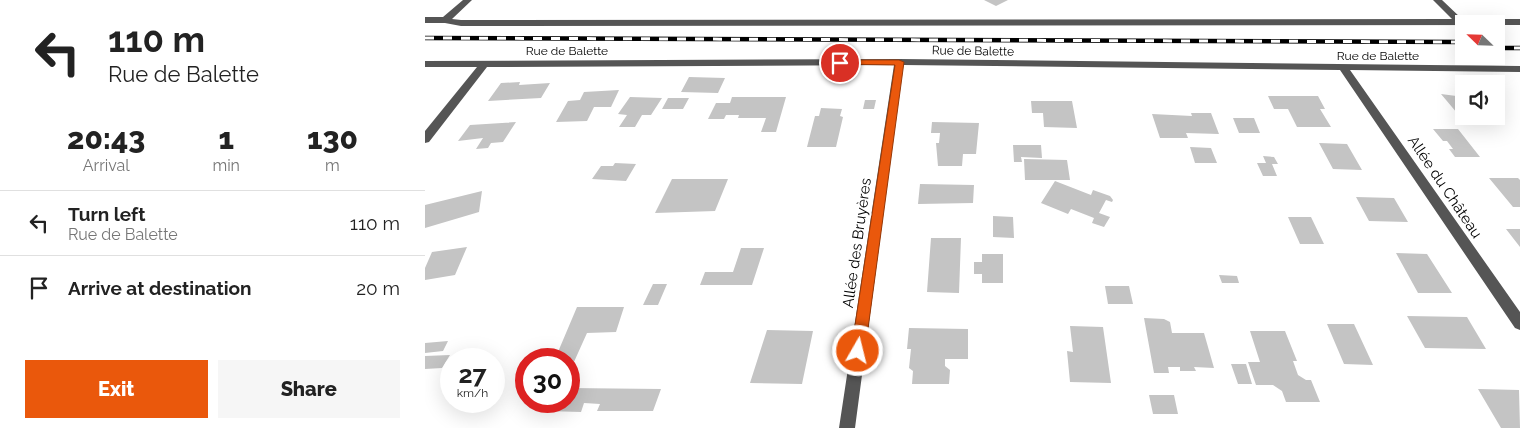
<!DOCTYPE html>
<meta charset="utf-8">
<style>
:root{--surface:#fff;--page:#f6f6f6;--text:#222;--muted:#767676;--line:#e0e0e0;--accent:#ea580c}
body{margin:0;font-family:Raleway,sans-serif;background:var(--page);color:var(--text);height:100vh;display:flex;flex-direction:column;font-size:19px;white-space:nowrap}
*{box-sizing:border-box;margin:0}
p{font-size:16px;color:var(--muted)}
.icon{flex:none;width:28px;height:28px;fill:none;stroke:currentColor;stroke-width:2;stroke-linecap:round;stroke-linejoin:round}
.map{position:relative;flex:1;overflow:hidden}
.drawer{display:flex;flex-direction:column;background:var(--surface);width:425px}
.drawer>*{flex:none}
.banner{background:#fff;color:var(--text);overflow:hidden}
.needle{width:32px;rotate:293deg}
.tools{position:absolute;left:1030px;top:15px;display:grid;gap:10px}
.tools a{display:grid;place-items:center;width:50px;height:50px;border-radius:0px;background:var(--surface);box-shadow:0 5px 20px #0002;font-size:25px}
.speed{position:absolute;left:15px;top:348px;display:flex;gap:10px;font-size:25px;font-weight:700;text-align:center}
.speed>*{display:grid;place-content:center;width:65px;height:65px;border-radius:50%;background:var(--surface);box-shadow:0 5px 20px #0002;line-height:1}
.speed small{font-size:12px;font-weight:400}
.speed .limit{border:8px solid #d22;background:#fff;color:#111}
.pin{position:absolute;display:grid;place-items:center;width:42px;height:42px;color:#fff;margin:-21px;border:2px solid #fff;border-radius:50%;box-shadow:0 1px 5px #0007}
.me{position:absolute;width:55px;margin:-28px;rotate:8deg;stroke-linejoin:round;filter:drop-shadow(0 0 4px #0008)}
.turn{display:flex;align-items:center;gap:18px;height:105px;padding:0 25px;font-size:22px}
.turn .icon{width:65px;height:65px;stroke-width:2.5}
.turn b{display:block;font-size:35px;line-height:42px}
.eta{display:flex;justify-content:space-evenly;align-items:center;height:85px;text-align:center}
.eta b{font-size:30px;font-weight:800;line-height:35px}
.button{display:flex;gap:10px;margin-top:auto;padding:10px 25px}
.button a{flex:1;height:58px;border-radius:0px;background:var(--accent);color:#fff;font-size:20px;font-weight:800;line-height:58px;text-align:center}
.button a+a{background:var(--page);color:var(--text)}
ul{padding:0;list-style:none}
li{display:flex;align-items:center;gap:15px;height:65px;padding:0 25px;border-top:1px solid var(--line)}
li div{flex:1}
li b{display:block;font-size:19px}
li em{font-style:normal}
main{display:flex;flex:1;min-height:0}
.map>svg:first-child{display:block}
.building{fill:#c4c4c4}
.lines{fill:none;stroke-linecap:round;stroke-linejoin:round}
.minor{fill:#555;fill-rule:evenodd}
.rail-casing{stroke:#000;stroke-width:4.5}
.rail{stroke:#fff;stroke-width:3;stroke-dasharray:9;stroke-linecap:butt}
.route{fill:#ea580c;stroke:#983908}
.labels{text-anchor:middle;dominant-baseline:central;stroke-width:4;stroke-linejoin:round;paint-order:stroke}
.far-street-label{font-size:12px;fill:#000;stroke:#fff}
.street-label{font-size:15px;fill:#000;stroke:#fff}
</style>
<main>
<section class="drawer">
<div class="banner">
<div class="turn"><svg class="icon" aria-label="left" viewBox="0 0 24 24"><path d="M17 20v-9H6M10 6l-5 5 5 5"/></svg><div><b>110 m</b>Rue de Balette</div></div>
</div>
<div class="eta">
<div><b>20:43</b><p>Arrival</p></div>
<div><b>1</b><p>min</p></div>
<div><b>130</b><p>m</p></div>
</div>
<ul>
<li><svg class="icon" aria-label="left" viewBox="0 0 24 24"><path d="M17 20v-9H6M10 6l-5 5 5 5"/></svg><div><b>Turn left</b><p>Rue de Balette</p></div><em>110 m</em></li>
<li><svg class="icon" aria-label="arrive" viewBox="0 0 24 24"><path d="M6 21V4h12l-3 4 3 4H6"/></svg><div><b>Arrive at destination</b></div><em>20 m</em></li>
</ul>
<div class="button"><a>Exit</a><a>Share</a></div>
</section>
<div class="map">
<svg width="1095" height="428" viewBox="0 0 1095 428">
<rect width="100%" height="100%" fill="#fff"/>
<!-- building -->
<path class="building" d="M559 0H583L571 6Z
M264 77 300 78 293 93 256 92Z
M95 82 94 85 125 83 116 98 63 101 76 83Z
M194 90 186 107H169L162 121 131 122 143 101 155 100 159 92Z
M1016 94 1039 97V113H1032Z
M843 96H893L900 109H895L906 127H872L863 109H849Z
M205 97 237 98 226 115H217L210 127H194L202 115 193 114Z
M307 97H361L351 132H336L341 118H313L314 115H301L299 119H283L291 103H305Z
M243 98H264L258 109H237Z
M440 100H451L449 109H438Z
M606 101H647L652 128 619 127 618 113H607Z
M396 108 417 109 415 116 418 117 411 147H382L390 116H394Z
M766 113H786L794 134 761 133 763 138H735L727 114 767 116Z
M808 118H829L835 133H814Z
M91 122 78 142 66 143 63 148 51 149 58 138 33 141 45 125Z
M507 122 554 123 551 154H538L537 166H513L511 143H514L515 133H506Z
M1008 129H1033L1055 157H1030L1024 149H1028L1022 141H1018Z
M894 143 922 144 937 170 908 169Z
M588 145H616L617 158 596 157 597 162H589Z
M765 147 786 148 792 163H770Z
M838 156 849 157 853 164H847L852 176H838L832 163H841Z
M599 159 642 160 645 180H600Z
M190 163 211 164 201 181 167 179 176 166H188Z
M1064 178H1093L1095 180V207H1088Z
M247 179H303L290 211 230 213Z
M630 181 666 195 668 190 685 196 688 200 687 202 681 200 674 213 685 217 679 227 667 223 669 218 646 209 643 214 616 203Z
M495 184 549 185 548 203 493 204Z
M57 191 54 212 0 228V205Z
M931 197 969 198 983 222 944 221Z
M568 216 588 217 589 238 568 237Z
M863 217H886L899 244H875Z
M1081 229H1095V247Z
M506 238H536L534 293 502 292Z
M42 247 30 275 0 280V268L7 252Z
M316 248H339L327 285H275L280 272H308Z
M971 253 1002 254 1027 293H993Z
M557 254H578V283H557V274H549V262H557Z
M794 275 812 276 814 283H797Z
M228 284H242L233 305H218Z
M680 286H704L708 304H683Z
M152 307H199L191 332 162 333 144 373V359H130Z
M982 316 1042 317 1061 349 1000 348Z
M719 318 739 319 745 322 747 333H779L789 368 769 367 771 371H755V367H743L744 373H729Z
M902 324H929L948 365 919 364Z
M645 326 678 327 686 383 645 382 642 351 648 352Z
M484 328 543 329V359H520V366L525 370 524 384H487L488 371 484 368 486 349H482Z
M342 330 388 331 377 384 325 383Z
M825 331H860L872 361H868L873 375 881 380H886L895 402H861L857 391 848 385H831L823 362H835Z
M23 341 18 351 0 353V343Z
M25 355 17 368 0 369V356Z
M806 364H821L827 384H813Z
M144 388 236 389 228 411H172L175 404 159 403 156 412 122 411 127 401H144Z
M1053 389 1094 390 1095 428H1076Z
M724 395H749L753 414H728Z"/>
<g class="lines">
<!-- minor -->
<path class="minor" d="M38 0H47L27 19 36 20 1027 19 1008 0H1017L1037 19H1095V25L36 26 20 23H0V17H18Z
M474 59 1095 66V72L925 70 1095 312V330L1090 328 915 70 478 65 430 428H414L469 65 62 67 4 142 0 143V131L52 67H0V61Z"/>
<!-- rail casing -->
<g class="rail-casing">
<path id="rail" d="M0 38 1039 42
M1071 48H1095"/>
</g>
<!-- rail -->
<use href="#rail" class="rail"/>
</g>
<!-- route -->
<path class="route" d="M415 60H474L479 62 440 351 438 355 433 357 428 355 426 351 470 65 412 64V61Z"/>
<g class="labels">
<!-- far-street labels -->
<g class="far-street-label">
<text x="142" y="51">Rue de Balette</text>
<text transform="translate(548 51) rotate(1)">Rue de Balette</text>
<text x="953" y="56">Rue de Balette</text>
</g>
<!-- street labels -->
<g class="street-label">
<text transform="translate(1020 187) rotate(56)">Allée du Château</text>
<text transform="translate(432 243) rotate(-82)">Allée des Bruyères</text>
</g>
</g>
</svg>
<div class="tools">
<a><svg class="needle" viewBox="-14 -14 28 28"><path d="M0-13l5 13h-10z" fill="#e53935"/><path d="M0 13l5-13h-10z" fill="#767676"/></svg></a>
<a><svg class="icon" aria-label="sound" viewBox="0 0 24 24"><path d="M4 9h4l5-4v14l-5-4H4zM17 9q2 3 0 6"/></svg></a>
</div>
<div class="speed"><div>27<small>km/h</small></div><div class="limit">30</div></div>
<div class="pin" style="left:415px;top:63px;background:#d93025"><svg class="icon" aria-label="arrive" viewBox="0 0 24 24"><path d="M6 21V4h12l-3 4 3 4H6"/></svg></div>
<svg class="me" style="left:433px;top:351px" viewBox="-20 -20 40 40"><circle r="17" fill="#ea580c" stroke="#fff" stroke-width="3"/><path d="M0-11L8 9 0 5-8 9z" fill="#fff"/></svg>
</div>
</main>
